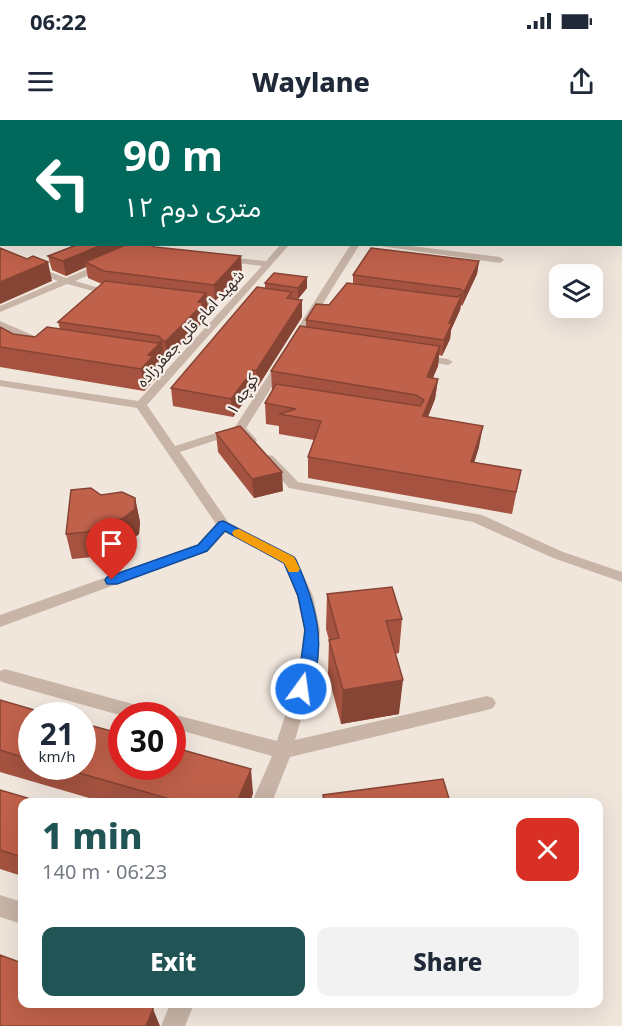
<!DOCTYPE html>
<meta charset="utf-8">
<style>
:root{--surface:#fff;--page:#f2f2f3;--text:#1f2937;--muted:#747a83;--accent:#205455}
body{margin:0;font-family:"Noto Sans","Noto Sans Arabic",sans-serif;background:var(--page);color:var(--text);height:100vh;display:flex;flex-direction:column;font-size:22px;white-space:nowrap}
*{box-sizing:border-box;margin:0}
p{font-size:20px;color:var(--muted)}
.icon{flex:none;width:33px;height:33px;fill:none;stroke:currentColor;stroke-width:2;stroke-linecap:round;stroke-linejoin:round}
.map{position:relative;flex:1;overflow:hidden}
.sheet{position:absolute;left:18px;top:678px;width:585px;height:210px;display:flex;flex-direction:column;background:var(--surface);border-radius:12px;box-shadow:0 6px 24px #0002}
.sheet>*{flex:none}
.hud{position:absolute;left:0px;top:0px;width:622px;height:126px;box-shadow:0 6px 24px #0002;background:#00695c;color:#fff;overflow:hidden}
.tools{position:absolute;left:549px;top:144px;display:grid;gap:12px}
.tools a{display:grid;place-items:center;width:54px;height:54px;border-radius:12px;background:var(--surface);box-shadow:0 6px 24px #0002;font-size:30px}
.speed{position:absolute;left:18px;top:582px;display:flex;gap:12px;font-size:30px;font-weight:700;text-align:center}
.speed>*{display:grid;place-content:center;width:78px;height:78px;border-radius:50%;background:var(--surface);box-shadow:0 6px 24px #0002;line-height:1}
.speed small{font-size:15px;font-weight:400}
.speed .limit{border:9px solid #d22;background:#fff;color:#111}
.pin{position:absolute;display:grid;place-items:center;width:51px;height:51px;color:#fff;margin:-62px -26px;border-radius:50% 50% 50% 0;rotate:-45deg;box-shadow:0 0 6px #0007}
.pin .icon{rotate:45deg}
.me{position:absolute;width:66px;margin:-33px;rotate:14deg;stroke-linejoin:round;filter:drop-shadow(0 0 4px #0008)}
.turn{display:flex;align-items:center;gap:21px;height:126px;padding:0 24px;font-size:27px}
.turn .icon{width:78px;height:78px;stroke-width:2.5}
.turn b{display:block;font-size:42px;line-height:51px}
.round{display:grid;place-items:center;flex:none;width:63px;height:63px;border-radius:12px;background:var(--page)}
.headline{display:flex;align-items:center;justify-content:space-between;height:102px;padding:0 24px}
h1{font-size:36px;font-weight:800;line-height:45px;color:var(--accent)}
.action{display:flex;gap:12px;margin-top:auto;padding:12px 24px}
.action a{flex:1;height:69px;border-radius:12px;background:var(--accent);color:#fff;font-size:24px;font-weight:800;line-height:69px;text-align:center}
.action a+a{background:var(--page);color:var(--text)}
.status{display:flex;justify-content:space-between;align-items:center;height:42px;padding:0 30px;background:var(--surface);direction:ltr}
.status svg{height:16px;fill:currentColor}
header{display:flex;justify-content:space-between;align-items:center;height:78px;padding:0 24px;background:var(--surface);font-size:27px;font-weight:800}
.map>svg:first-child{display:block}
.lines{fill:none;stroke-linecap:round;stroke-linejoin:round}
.minor{fill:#c8b5a8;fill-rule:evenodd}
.major{fill:#76625a;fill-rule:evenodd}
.wall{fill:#a55340}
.shaded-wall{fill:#864434}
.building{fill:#c0614b;stroke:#864434;stroke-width:1.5}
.route{fill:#1a73e8;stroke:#114b97;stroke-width:1.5}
.slow{fill:#f59e0b}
.labels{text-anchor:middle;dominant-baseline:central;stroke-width:4.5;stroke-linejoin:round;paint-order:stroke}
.far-street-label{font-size:16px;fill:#352c28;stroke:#f8f0e8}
</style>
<div class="status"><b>06:22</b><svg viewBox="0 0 49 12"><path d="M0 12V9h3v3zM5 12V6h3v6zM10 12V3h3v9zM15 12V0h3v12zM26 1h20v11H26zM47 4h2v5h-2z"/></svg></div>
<header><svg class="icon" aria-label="menu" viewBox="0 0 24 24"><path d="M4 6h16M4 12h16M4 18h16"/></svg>Waylane<svg class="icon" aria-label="share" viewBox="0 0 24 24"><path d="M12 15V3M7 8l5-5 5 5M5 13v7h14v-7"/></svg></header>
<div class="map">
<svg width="622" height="906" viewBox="0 0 622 906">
<rect width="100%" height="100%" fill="#f1e6dc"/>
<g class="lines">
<!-- minor -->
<path class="minor" d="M462 0 470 2H461Z
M0 28H2V32H0Z
M281 124H290L147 285 175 326 235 307 277 242H285L286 244 246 308 257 320 255 323H247L238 313 180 332 228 402 295 437 313 476 320 510 316 548 295 620 487 576 493 578 496 583 493 588 487 590 290 637 272 682H252L272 636 172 608V596H167L172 594 277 621 300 548 304 510 297 476 284 443 225 412 207 431 0 507V495L197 425 216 404 137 288 0 266V260L138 281 262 146 221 141 218 140V136L266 141Z
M351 124H360L297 225H289L288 223Z
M366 124H395L500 137 504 140 500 143Z
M0 133 66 158 102 143H108V147L75 161 117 173 112 176 67 164 0 192V186L58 161 0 139Z
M187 180 213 183 218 186 213 189 184 185V181Z
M0 201 37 217 49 220 50 222 45 225 30 222 0 208Z
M420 235 448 239 453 242 448 245 416 240V236Z
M269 335 273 336 298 362 482 395 563 432 622 452V462L553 438 473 402 289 368 263 339Z
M5 549 151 589 157 591 160 596H123L5 563 0 561V551Z
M0 775 22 782V804L0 797Z
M170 884H194L185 906H161Z"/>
<!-- major -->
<path class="major" d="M621 95H622V99H621Z
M0 104H2V108H0Z"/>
</g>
<!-- wall -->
<path class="wall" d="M79 124H123V126L242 152 215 181 207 180 208 189 205 193V200L167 239 164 237 165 242 156 252 157 257 144 271 0 247V207L13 214 35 217 60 209 58 202 102 164 88 158 86 147 66 156 52 150 48 136Z
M479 141 477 154 462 186 461 185 460 190 451 210 450 219 442 236 439 235 438 246 433 258 438 259 435 279 428 297 479 327 474 342 521 350 512 394 308 358V337L314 320 279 314V306L266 304 265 283 272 271 271 251 306 207V200L329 185 353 163V155Z
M307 157V168L298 179 302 180V197L257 268H254L233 297 173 286 171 268 265 168V163Z
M216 313 283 371 254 378 218 332Z
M101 375 135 378 140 402 139 414 127 424 110 426 94 437 72 439 66 414Z
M327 474 402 499 399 533 395 534 399 594 341 604 328 554 329 520 326 509Z
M0 580 32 596V646H82L253 673 250 682H103L0 652Z
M0 670 22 682V756L0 749Z"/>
<!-- shaded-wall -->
<path class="shaded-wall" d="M398 0H407L406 2H397Z
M0 71H2V85H0Z
M104 124H123L124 131 85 142 86 147 66 156 63 141Z
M241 136 242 152 215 181 214 165Z
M479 141 477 154 462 186 464 172Z
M48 142 52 161 0 184V162Z
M307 157V168L298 179V168Z
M206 173 208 189 205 193V200L167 239 165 222Z
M462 174 460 190 451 210 450 219 442 236 444 220 449 203Z
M302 180V197L257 268 256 251Z
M162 221 165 242 156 252 157 257 144 271 141 249 148 235Z
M440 226 438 246 424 277 427 257Z
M253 250 254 268 233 297 231 279Z
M438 259 435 279 420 316 423 296Z
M483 306 479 327 468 363 471 342Z
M282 352 283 371 254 378 252 359Z
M135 378 140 402 139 414 127 424 122 399Z
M104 401 110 426 94 437 88 412Z
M403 560 399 594 341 604 343 570Z
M251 649 253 673 250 682H237Z
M153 889 160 906H146Z"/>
<!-- building -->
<path class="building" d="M76 0H398L397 2H82L75 1Z
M483 0H542V2H482Z
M0 34H2V71H0Z
M79 124H104L63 141 48 136Z
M128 124H148L155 127 241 136 214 165 104 151 85 142Z
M0 128 27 139 33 136 48 142 0 162Z
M371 128 479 141 464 172 460 169 353 155Z
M274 153 307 157 298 168 265 163Z
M105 161 206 173 198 182 204 183 165 222 158 216 58 202Z
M347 163 457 177 462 174 449 203H452L444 220 306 200 316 184 329 185Z
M257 167 292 172 287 178 302 180 256 251 253 250 231 279 171 268Z
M300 206 440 226 427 257 438 259 423 296 483 306 471 342 521 350 516 372 308 337 321 301 279 294 296 289 265 283 276 264 420 286 424 280 416 275 271 251Z
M0 207 13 214 35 217 47 207 157 223 162 221 148 235 153 236 141 249 0 227Z
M240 306 282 352 252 359 216 313Z
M91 368 101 375 122 372 135 378V389L122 399 104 401 88 412 66 414 71 370Z
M392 467 402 499 386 501 403 560 343 570 329 520 339 518 327 474Z
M0 580 55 596H32V640L0 630Z
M82 603 122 614V646H172V627L251 649 237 682H180L55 646H82Z
M443 659 450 682H324L323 675Z
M0 670 41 682H22V737L0 730Z
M0 835 22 843V884H146L152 885 153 889 146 906H0Z"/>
<!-- route -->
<path class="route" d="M223 401 294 437 296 440C315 482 330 529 307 573L301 575 296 573 293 569 300 548 305 510 298 476 284 443 225 411 207 431 117 464H107L105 460 107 457 198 425 219 402Z"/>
<!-- slow -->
<path class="slow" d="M239 409 294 437 300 449 298 452H289L284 443 234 416 232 413 234 410Z"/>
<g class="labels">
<!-- far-street labels -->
<g class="far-street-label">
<text transform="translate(190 208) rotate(-48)">شهید امام قلی جعفرزاده</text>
<text transform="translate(242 274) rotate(-57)">کوچه ۱</text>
</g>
</g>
</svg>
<div class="tools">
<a><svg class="icon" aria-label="layers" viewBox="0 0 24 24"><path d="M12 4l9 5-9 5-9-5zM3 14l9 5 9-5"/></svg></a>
</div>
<div class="speed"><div>21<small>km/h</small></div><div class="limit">30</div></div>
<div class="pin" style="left:112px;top:460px;background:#d93025"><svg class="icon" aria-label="arrive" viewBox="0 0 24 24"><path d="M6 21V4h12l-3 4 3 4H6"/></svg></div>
<svg class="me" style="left:301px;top:569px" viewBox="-20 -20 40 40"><circle r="17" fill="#1a73e8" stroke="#fff" stroke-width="3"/><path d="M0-11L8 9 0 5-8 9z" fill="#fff"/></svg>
<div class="hud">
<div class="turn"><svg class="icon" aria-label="left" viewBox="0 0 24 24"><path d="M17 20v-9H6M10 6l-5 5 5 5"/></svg><div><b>90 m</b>۱۲ متری دوم</div></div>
</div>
<section class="sheet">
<div class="headline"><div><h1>1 min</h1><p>140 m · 06:23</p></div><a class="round" style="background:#d93025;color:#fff"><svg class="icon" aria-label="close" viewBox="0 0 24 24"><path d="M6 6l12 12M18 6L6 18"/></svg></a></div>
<div class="action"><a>Exit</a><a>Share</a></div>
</section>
</div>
